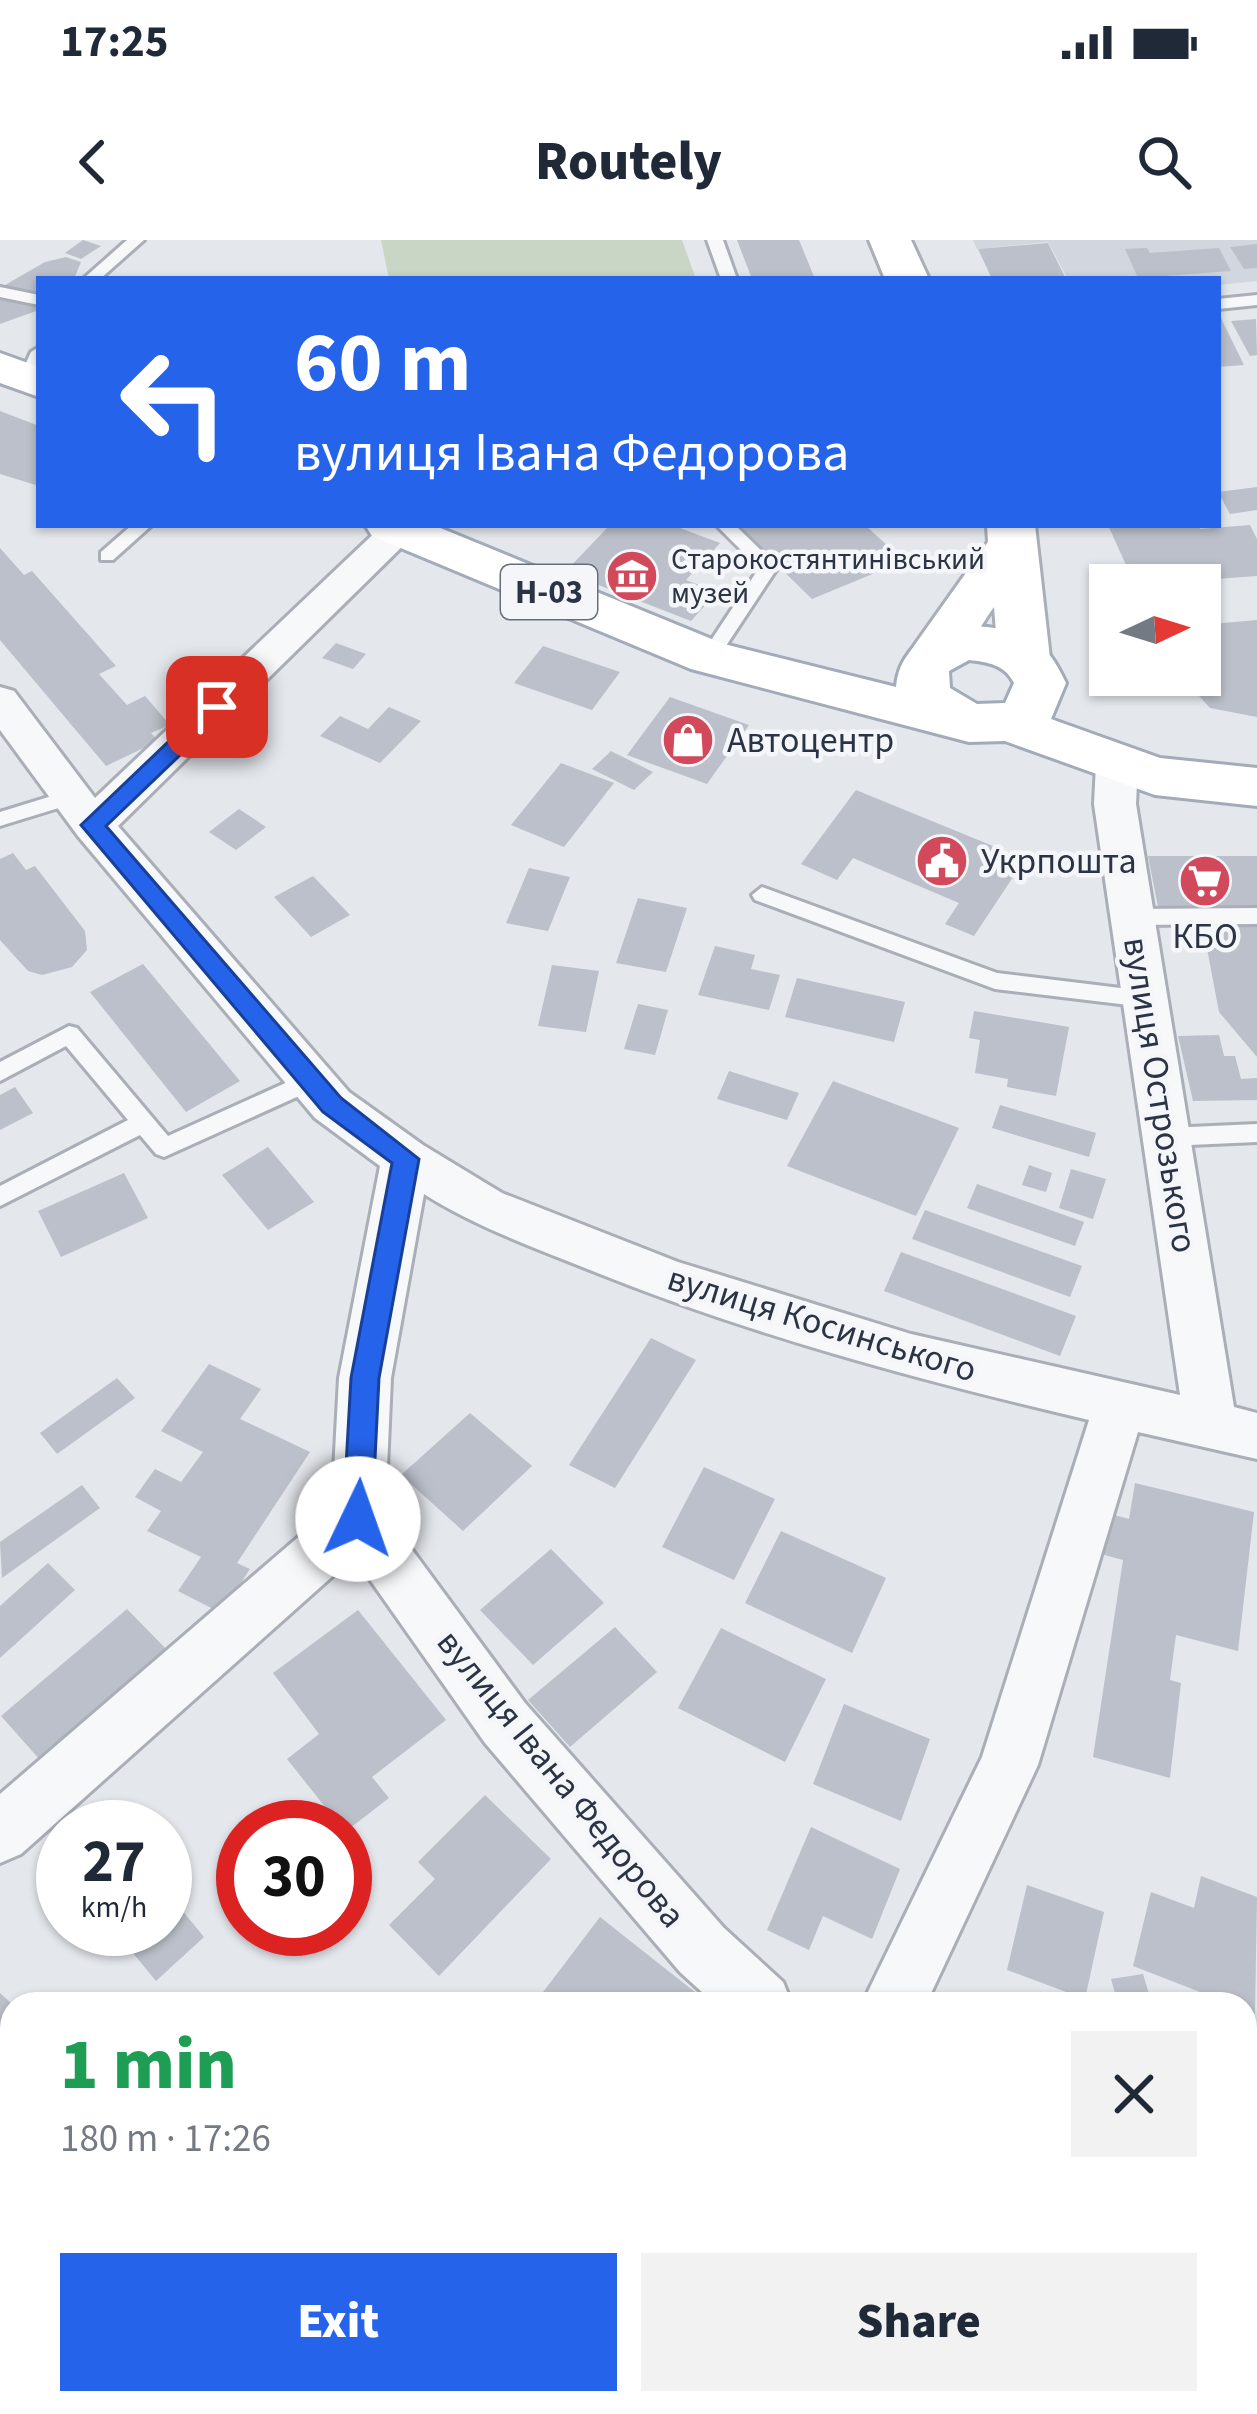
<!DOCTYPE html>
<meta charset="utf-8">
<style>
:root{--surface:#fff;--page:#f2f2f3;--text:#1f2937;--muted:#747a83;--accent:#2563eb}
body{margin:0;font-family:"Source Sans 3",sans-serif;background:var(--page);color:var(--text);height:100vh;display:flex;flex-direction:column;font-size:45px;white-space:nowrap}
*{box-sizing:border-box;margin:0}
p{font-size:39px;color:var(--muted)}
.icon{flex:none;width:66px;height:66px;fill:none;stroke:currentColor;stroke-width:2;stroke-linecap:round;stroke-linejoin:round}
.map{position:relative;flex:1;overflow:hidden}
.side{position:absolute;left:0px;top:1752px;width:1257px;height:423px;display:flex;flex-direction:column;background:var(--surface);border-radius:36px 36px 0 0;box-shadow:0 3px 9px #0004}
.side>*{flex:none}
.banner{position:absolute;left:36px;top:36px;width:1185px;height:252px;border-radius:0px;box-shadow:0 3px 9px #0004;background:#2563eb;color:#fff;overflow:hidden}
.needle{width:78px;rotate:86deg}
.tools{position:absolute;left:1089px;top:324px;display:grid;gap:24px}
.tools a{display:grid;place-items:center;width:132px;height:132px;border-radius:0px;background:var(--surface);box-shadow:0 3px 9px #0004;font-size:60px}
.speed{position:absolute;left:36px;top:1560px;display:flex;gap:24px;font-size:60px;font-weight:700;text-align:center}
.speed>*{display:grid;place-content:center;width:156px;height:156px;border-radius:50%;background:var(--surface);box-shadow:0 3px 9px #0004;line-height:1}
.speed small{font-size:30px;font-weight:400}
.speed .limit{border:18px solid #d22;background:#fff;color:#111}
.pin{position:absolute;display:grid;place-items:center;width:102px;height:102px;color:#fff;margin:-51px;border-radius:24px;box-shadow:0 6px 18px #0006}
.me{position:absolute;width:132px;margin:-66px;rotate:3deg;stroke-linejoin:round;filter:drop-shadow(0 0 9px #0008)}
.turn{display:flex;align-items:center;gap:42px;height:252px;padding:0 60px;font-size:54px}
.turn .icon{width:156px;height:156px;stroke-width:2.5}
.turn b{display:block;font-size:84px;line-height:102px}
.round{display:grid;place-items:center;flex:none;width:126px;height:126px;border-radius:0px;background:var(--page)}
.summary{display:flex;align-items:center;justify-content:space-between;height:204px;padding:0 60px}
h1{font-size:72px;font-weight:800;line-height:90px;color:#1e9e55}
.button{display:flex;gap:24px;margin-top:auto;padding:24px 60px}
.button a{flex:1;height:138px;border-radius:0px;background:var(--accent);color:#fff;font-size:48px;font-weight:800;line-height:138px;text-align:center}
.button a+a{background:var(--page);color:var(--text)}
.status{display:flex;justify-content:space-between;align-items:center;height:84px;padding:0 60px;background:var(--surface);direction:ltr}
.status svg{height:33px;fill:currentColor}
header{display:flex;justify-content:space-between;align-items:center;height:156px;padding:0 60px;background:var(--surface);font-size:54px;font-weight:800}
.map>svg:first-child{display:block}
.built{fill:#d2d6de}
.green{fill:#c9d6c5}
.building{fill:#bbc0ca}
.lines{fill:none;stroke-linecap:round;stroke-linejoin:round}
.lane-casing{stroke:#a9aeb7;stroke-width:6}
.street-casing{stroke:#a9aeb7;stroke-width:6}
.secondary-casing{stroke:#a9aeb7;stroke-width:6}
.primary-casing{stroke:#a3abb8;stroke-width:6}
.lane{fill:#f7f8fa;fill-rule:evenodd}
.street{fill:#f7f8fa;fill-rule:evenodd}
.secondary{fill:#fff;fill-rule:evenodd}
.primary{fill:#fff;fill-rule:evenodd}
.route{fill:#2563eb;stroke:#184099;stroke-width:3}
.labels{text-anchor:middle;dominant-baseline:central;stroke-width:9;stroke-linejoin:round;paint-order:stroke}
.far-poi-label{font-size:30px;fill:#2b3445;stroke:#f4f6f9;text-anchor:start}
.shield{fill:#f4f6f9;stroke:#676e7b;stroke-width:3}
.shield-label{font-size:33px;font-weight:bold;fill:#2b3445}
.poi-label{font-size:36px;fill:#2b3445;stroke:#f4f6f9;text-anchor:start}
.street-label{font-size:36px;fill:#2b3445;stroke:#f4f6f9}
</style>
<div class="status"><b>17:25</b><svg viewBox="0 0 49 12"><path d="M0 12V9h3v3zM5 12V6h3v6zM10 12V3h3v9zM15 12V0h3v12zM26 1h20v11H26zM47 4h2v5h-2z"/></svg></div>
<header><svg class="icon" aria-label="back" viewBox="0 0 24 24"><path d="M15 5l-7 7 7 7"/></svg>Routely<svg class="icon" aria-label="search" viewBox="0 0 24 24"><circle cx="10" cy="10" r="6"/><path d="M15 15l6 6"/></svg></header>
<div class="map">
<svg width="1257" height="2174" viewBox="0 0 1257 2174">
<rect width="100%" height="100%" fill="#e4e7ec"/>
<!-- built -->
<path class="built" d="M973 0H1257V41L1218 45V39H1068L1048 2 977 9Z
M1245 2081 1257 2085V2174H994L997 2163H1245Z"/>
<!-- green -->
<path class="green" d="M381 0H682L696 39H389Z"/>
<!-- building -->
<path class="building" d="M83 0 101 6 81 19 65 13Z
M737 0H799L815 39H752Z
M1048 3 1066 39H992L978 9Z
M1257 4V28L1244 29 1230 7Z
M1147 8 1150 13 1219 8 1231 31 1138 38 1125 9Z
M66 17 81 22 74 39H39V70L0 84V48L45 22Z
M1218 72 1244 125 1218 127Z
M1256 79 1257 115 1250 116 1231 81Z
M0 171 39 186V246L0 234Z
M1257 247V270L1230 274 1218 252Z
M610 285H672L720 303 686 340 717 352 691 381 565 332Z
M736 285H865L904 321 812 359Z
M1108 285H1198L1200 289 1250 285 1257 299V336L1135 345Z
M0 308 24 335 32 331 116 426 99 434 127 465 145 456 170 485 151 493 158 501 106 526 0 400Z
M1257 380V477L1210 468 1180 435H1200V385Z
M336 403 366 414 353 429 322 418Z
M543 406 620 432 592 470 514 443Z
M670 457 749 485 707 544 627 515Z
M389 467 421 481 380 523 320 496 340 476 368 489Z
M611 511 653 532 634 550 592 529Z
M561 523 614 543 564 607 511 585Z
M856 550 1025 619 974 696 945 684 959 663 853 618 837 640 801 624Z
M239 569 266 587 236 610 209 592Z
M13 613 26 630 35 626 85 691 87 710 72 727 42 735 28 731 0 700V619Z
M1148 616H1257V667H1158Z
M529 628 570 637 548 691 506 683Z
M313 636 350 675 311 697 274 657Z
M638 658 687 668 666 732 616 723Z
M1202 682 1257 683V817L1219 772Z
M715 706 755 715 751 729 780 735 769 770 698 755Z
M143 724 240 841 186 872 90 752Z
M552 725 599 731 586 792 538 786Z
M797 738 905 762 894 802 785 777Z
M638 764 668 770 655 815 624 809Z
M974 771 1069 787 1056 856 1007 847 1008 839 975 833 980 800 969 798Z
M1219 795 1224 816H1235L1241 839 1257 838V860L1193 861 1178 796Z
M729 831 799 853 787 880 717 859Z
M833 841 959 888 916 976 787 926Z
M15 847 33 873 0 890V855Z
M1000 865 1096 893 1089 917 992 888Z
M268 907 314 962 268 990 222 935Z
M1029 925 1052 933 1046 952 1022 945Z
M1071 929 1106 939 1093 979 1059 968Z
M124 933 148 978 61 1017 38 971Z
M977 944 1084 982 1075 1006 967 968Z
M925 970 1082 1026 1070 1057 912 999Z
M901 1012 1076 1076 1060 1116 884 1051Z
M651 1098 696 1120 615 1248 569 1225Z
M209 1124 261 1149 240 1179 310 1212 237 1323 250 1329 221 1373 178 1351 201 1317 147 1291 161 1271 135 1257 155 1229 181 1242 203 1212 161 1191Z
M117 1138 135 1158 57 1214 40 1193Z
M470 1173 532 1226 463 1291 401 1235Z
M704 1227 775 1259 734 1340 662 1307Z
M1135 1243 1254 1272 1238 1411 1176 1395 1170 1440 1181 1443 1170 1538 1093 1517 1123 1320 1101 1314 1107 1273 1129 1279Z
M82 1245 100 1268 2 1338 0 1302Z
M781 1291 886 1338 852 1413 745 1363Z
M551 1309 604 1363 533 1425 480 1370Z
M48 1323 75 1350 0 1418V1366Z
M127 1369 167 1410 41 1521 1 1476Z
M358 1370 446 1480 372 1537 389 1558 345 1592 287 1519 319 1494 273 1433Z
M615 1387 657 1432 570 1507 528 1460Z
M721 1388 826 1439 785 1522 678 1468Z
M844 1464 930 1499 901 1581 813 1544Z
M485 1555 551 1619 439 1736 389 1685 435 1639 418 1622Z
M811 1587 900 1629 872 1699 823 1676 809 1710 767 1690Z
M345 1618 366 1642 345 1662Z
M1201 1636 1257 1657 1255 1774 1245 1770V1764H1231L1133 1726 1151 1652 1194 1668Z
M1027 1645 1104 1672 1085 1759 1007 1730Z
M171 1657 204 1697 156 1741 123 1701 136 1689H165V1663Z
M600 1677 710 1764H534Z
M1143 1734 1152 1764H1118L1111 1739Z
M0 1753 12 1764 10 1870 0 1861Z
M1245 1823 1257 1827V1997L1245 1992Z
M590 2163H643L636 2174H603Z
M801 2163H876L892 2174H795Z
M1068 2163H1126L1123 2174H1066Z"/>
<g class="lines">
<!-- lane casing -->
<g class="lane-casing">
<path id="lane" d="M127 0H144L100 39H83Z
M707 0H723L737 39H721Z
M0 47 39 55V65L0 57Z
M1257 55V65L1218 69V59Z
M39 107 35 138 21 142 19 138 31 112Z
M132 285H152L113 320H101V312Z
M716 285H735L778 327 716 421 709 423 700 417 759 328Z
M71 550 78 552V562L0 586V572Z
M762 647 997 733 1145 751 1156 759 1145 767 995 749 755 660 752 655Z
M1257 668V684L1132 685 1122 677 1132 669Z
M69 786 77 788 168 896 303 835H319L322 841 319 847 164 917 156 914 140 895 0 966V946L128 880 66 806 0 841V822Z
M1257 884V902L1167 906 1156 897 1167 888Z
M524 2163H559L555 2174H520Z
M1019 2163H1051L1048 2174H1016Z"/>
</g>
<!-- street casing -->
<g class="street-casing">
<path id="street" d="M383 285H416L419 290 118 586 349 852 423 905 502 953 678 1022 911 1094 1180 1155 1094 564 1096 524 1102 514 1117 509 1132 514 1138 524 1136 564 1234 1167 1257 1173V1219L1138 1192 1038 1525 926 1764H862L982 1517 1089 1180C919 1140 751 1095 590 1030 533 1007 476 987 424 954L391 1138 385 1273 525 1463 724 1688 783 1742 792 1764H715L680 1732 485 1503 354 1317 21 1614 0 1623V1554L332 1268 339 1138 380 926 315 878 78 596 0 490V447L14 451 95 558Z
M1245 2029 1257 2033V2101L1245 2097Z"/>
</g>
<!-- secondary casing -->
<g class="secondary-casing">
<path id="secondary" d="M869 0H911L929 39H885Z
M987 285H1035L1050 418 1042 430 1024 435 1006 430 998 418 994 367C972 397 959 437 917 425L909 413 988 302Z"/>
</g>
<!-- primary casing -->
<g class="primary-casing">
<path id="primary" d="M0 113 39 127V157L0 143Z
M365 285H433L724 404 896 447C901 381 991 372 1039 405 1052 414 1059 429 1066 443L1051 479 1160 518 1257 528V566L1155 555 1005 501 969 502 691 429 372 296ZM969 420C988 422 1005 425 1014 443L1005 463 977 464 950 448 949 431Z"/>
</g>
<!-- lane -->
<use href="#lane" class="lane"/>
<!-- street -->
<use href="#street" class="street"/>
<!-- secondary -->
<use href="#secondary" class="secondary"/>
<!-- primary -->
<use href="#primary" class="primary"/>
</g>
<!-- route -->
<path class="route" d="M217 459 225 462V472L106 586 341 858 419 919 379 1138 372 1279 368 1288 358 1292 347 1288 343 1279 351 1138 392 923 323 872 81 585 210 462Z"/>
<!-- icons -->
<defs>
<g id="museum-disc" transform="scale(2.7)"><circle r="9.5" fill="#d1495b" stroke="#f4f6f9"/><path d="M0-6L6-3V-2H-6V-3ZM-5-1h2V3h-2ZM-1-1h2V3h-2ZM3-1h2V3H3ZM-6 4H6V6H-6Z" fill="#fff"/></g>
<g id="shop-disc" transform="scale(2.7)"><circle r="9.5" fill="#d1495b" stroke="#f4f6f9"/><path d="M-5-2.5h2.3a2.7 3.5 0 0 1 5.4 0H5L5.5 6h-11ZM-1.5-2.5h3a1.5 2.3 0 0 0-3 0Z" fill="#fff"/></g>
<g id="civic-disc" transform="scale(2.7)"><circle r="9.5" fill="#d1495b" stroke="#f4f6f9"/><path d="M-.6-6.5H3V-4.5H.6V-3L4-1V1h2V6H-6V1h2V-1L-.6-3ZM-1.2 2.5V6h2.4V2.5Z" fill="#fff"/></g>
<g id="supermarket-disc" transform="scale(2.7)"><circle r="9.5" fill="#d1495b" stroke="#f4f6f9"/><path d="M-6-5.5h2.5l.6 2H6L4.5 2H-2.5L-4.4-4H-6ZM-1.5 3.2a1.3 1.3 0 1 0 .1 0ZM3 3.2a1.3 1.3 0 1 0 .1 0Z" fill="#fff"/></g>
</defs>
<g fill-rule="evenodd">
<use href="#museum-disc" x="632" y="336"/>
<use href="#shop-disc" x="688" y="500"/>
<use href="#civic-disc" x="942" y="621"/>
<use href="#supermarket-disc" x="1205" y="641"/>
</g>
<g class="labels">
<!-- far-poi labels -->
<g class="far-poi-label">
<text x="671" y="319">Старокостянтинівський<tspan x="671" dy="34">музей</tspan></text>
</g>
<!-- shield labels -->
<rect class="shield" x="501" y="325" width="96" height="54" rx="9"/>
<g class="shield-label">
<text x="549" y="352">Н-03</text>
</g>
<!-- poi labels -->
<g class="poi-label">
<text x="727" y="500">Автоцентр</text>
<text x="981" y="621">Укрпошта</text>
<text x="1205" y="696" text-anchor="middle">КБО</text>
</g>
<!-- street labels -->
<g class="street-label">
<text transform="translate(1160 855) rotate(81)">вулиця Острозького</text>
<text transform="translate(822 1084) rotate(17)">вулиця Косинського</text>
<text transform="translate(561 1539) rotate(51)">вулиця Івана Федорова</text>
</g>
</g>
</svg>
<div class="tools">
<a><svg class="needle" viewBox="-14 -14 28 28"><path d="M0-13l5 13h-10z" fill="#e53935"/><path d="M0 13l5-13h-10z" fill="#747a83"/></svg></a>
</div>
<div class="speed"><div>27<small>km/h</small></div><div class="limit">30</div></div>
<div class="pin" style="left:217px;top:467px;background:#d93025"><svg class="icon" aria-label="arrive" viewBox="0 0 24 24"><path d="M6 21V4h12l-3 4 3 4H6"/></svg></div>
<svg class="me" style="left:358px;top:1279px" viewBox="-20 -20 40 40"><circle r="19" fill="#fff"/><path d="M0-13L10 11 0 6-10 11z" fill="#2563eb"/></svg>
<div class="banner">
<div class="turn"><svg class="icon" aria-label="left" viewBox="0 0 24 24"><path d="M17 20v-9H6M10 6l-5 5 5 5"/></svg><div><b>60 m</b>вулиця Івана Федорова</div></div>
</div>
<section class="side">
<div class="summary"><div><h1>1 min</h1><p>180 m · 17:26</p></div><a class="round"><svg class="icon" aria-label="close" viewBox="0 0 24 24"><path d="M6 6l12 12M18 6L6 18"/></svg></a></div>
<div class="button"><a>Exit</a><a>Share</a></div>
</section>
</div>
